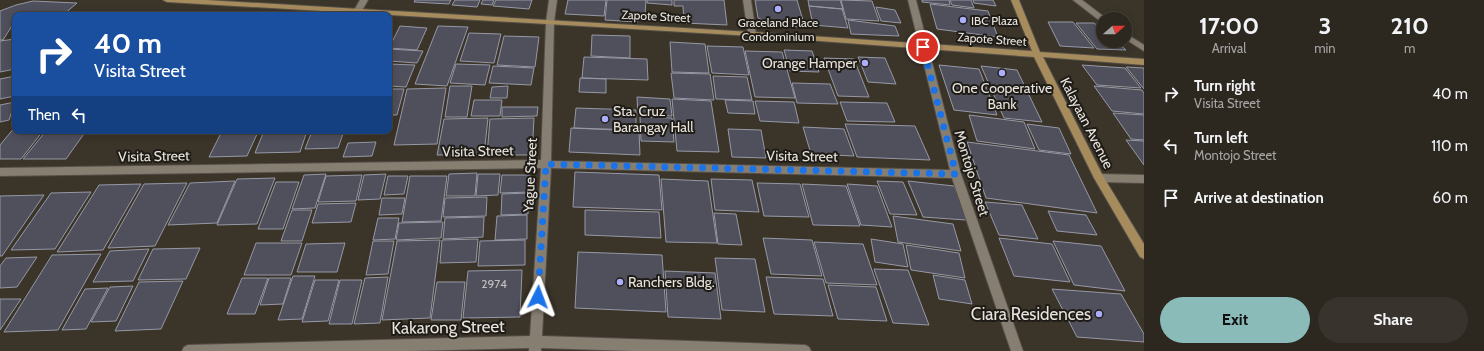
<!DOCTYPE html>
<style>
:root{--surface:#2c271f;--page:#38332c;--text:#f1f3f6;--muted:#a6a5a4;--line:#48443d;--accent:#8bbbb9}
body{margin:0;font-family:Cabin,sans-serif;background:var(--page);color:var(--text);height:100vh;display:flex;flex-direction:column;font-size:15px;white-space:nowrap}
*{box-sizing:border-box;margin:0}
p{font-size:13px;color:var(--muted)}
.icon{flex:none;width:22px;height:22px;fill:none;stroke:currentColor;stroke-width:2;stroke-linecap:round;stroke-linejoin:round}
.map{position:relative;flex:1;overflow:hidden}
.sheet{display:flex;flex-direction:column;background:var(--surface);width:340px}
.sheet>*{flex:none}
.guide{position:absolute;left:12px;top:12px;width:380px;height:122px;border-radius:8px;box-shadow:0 2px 10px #0003,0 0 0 1px var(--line);background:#1a4fa0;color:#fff;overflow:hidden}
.needle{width:26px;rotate:69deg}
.controls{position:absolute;left:1096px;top:12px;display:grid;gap:8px}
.controls a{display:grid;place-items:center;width:36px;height:36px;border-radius:50%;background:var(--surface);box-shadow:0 2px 10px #0003,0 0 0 1px var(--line);font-size:20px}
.pin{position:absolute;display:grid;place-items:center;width:34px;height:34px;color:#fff;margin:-17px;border:2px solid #fff;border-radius:50%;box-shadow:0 1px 4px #0007}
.me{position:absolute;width:44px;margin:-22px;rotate:3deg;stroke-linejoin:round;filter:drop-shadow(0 0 3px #0008)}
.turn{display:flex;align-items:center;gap:14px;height:84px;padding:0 16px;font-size:18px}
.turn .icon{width:52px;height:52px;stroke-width:2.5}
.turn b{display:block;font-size:28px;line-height:34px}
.then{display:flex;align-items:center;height:38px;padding:0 16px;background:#0003;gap:8px;font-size:15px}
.eta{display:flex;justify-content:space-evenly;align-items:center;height:68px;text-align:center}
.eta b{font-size:24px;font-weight:700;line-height:28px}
.primary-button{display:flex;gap:8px;margin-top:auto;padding:8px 16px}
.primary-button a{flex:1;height:46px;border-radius:24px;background:var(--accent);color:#111;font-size:16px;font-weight:700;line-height:46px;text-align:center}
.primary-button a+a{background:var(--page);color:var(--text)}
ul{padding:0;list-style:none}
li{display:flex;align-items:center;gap:12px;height:52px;padding:0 16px}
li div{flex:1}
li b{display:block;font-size:15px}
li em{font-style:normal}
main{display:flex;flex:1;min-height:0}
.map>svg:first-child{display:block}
.building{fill:#4f505c;stroke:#9698a6}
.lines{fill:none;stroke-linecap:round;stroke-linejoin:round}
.street-casing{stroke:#554f47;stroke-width:2}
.secondary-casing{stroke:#554f47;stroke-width:2}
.street{fill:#877e72;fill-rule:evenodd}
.secondary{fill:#a68b5d;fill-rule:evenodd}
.route{stroke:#1a73e8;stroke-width:7;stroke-dasharray:0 12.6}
.poi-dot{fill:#abaffb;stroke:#1f1c17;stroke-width:1.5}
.labels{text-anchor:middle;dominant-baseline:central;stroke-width:4;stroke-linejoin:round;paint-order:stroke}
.far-street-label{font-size:12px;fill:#e8e4dd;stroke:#1f1c17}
.far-poi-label{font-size:12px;fill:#e8e4dd;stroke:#1f1c17;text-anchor:start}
.number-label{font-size:12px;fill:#c2bfbd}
.poi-label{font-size:14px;fill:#e8e4dd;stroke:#1f1c17;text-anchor:start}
.street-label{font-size:14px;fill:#e8e4dd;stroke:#1f1c17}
.near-poi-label{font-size:17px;fill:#e8e4dd;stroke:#1f1c17;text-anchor:end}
.near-street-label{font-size:17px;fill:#e8e4dd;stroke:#1f1c17}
</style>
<main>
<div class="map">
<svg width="1144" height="351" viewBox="0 0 1144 351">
<rect width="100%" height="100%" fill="#3b3429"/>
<!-- building -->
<path class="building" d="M415 0H451L449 4 414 2Z
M455 0H480L477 7 452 5Z
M483 0H494L492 5 481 4Z
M496 0H532L529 9 493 6Z
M568 0H606L604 16 565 14Z
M607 0H646L645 14H638V22L605 20Z
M647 0H672V5L647 3Z
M674 0H724L727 25 684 23 683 6H674Z
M755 0H797L805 27 773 25 758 18Z
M808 0H840L843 9 809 6Z
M841 0 872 1 879 21 846 19Z
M922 0H949L950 5 922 2Z
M950 0H971L974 8 952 5Z
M973 0H993L996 6 974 3Z
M33 1 77 3 63 15H15V21L3 40H0V11L16 5Z
M930 4 988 11 998 37 937 29Z
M809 6 842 9 848 28 813 25Z
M876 7 895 10 901 23 881 21Z
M70 12H85L82 15H66Z
M194 12 217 13 215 15H191Z
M848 20 895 26 899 36 851 34Z
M1048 22H1073L1094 48 1060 46Z
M1076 23H1094L1103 30V41H1116L1126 50 1097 49Z
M400 26 427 28 417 50 389 48Z
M438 26 468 27 447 86 415 84Z
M469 33 501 34 494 63 460 61Z
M592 35 630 36V58L591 56Z
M504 36 539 37 535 67 497 65Z
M15 39V69L0 72V41Z
M670 42 705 44 709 73 672 72Z
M707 46 743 47 749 75 712 73Z
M389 49 423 51 417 63 389 61Z
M784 50 812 51 819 72 790 71Z
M745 51 782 52 795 98 755 97Z
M584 57 647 59 648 80 582 78Z
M858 57 885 58 896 84 868 82Z
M824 58 854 59 869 97 838 96Z
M389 64 415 65 406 87 389 86Z
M456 64 490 65 485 85 450 83Z
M939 65 979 69 997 115 954 110Z
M1082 65 1125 68 1141 88 1097 85Z
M493 66 534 68 531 85 489 83Z
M981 66 1017 70 1042 122 1004 118Z
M1126 67 1144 68V89Z
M671 73 710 74 714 100 674 98Z
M15 76V96L0 99V79Z
M713 76 747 77 752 100 716 99Z
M580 78 606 79V93L579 92Z
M792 83 830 84 838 104 797 103Z
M450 86H472L467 117H445Z
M508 86 507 98H490L492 87Z
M1094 86 1142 90 1144 93V114L1112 111Z
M446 88 437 144 394 145 407 89Z
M389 89H404L397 115H389Z
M637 97 670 99 672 116 638 115Z
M672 99 711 101 719 152 677 151Z
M474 100H502L500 116H471Z
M725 100 753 101 755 114 728 113Z
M755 101 794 102 799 123 760 121Z
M15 102 9 120 0 122V105Z
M840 102 887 103 895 122 847 121Z
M502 107H538L537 116 502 117Z
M576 108 636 110V130L574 128Z
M1113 113 1144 115V140L1131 139Z
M969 115 1024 122 1035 149 977 141Z
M640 117 672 118 674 142 641 141Z
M488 118 484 155H437L444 119Z
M534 118 532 155H487L490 119Z
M845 124 915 126 930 160 857 157Z
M1027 124 1059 128 1071 154 1039 150Z
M15 127V131H43L21 159H0V145Z
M803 127 844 129 854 156 811 154Z
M571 128 639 131 640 155 569 152Z
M728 129 761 130 766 158 732 157Z
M46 131H86L66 159H23Z
M178 131H220L219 133H177Z
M264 131H307L300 152 255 153Z
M312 131H344L338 148 305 149Z
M258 132 247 156 209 157 221 133Z
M1126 140 1144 141V165Z
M376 142 372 156 343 157 348 143Z
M967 142 1069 155 1097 213 986 198Z
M575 172 659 175 662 210 573 207Z
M477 173 475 196H446L449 174Z
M326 174 315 208 292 209 304 175Z
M386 174 380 199 358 200 364 175Z
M478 174H500L498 195 476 196Z
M362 175 356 201 318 202 326 176Z
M502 175H530V192L500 193Z
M388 176H408L404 194 384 195Z
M410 176H447L441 221 402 222Z
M275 178 257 224 217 225 237 179Z
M661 179 708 181 717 243 666 242Z
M711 179 752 180 759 212 715 210Z
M235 181 217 223 168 225 190 183Z
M877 181 903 182 917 215 890 214Z
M908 181 954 186 963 207 966 220 923 217Z
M276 182H299L283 229H258Z
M187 183 155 246 108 248 144 184Z
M757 183 800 184 809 217 764 216Z
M141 184 103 250 57 252 99 185Z
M802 184 846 186 860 226 813 225Z
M847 184 877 186 892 227 861 225Z
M91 192 55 249 11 250 51 193Z
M529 193 528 214 501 215 502 194Z
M44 195 2 256H0V196Z
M487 197 486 216 443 217 445 198Z
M382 198H405L402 214 379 215Z
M985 202 1022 205 1038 239 999 235Z
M356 203 351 222 312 223 318 204Z
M292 210H312L302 241H281Z
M585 210 659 212 661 238 585 235Z
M1048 211 1086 215 1097 235 1057 231Z
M714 213 736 214 742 245 718 244Z
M527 215V239L495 240 497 216Z
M893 216 953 224 961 251 898 242Z
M484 217 483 237 443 239 445 218Z
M378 218H399L395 239 373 240Z
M443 222 441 238 396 240 399 223Z
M763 238 812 240 822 276 771 274Z
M999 238 1052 244 1070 282 1014 276Z
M478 239 476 262 440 263 442 240Z
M871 239 903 244 908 267 875 262Z
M440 240 430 318 382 320 397 241Z
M525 240V265L478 266 480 241Z
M373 241H394L388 274 366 275Z
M1053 241 1101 246 1125 291 1074 285Z
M814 242 863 244 877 285 826 283Z
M256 243H302L291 275H244Z
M345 243 337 272H297L306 244Z
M906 245 959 253 965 278 911 270Z
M200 248 186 279 138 280 153 249Z
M149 249 133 281 93 282 110 251Z
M578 252 662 255 666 312 575 308Z
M101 254 58 330 4 332 52 255Z
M37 257 17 287 0 288V266L6 258Z
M715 258 755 259 765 312 722 310Z
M874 269 908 270 929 325 893 323Z
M522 270 520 317 463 318 468 271Z
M665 271 715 273 721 319 668 317Z
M933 275 965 280 972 304 939 299Z
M293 276H315L302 319 278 320Z
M388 277 380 323 354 324 365 278Z
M766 277 823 279 833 316 774 314Z
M242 278H268L255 314H227Z
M269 278H291L283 304 260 305Z
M315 280H339L328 321 302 322Z
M340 280H362L352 324H329Z
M183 281 161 329 115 331 139 282Z
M437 282H465L461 320H431Z
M828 285 876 287 887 321 838 319Z
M133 286 116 321 91 322 110 287Z
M108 288 86 329 62 330 85 289Z
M1052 289 1121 294 1144 334V342L1077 337Z
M0 299H21L0 330Z"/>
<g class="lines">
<!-- street casing -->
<g class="street-casing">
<path id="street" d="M360 0H368L360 14H354L353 12Z
M549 0H557L554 22 551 161 950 170 908 0H916L961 174 1023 351H1011L952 178 551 168 542 336 805 345 809 347 811 351H633L541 348V351H529V348L411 351H182L184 347 188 345 530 336 541 168 0 176V168L541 160 546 22Z
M743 0H751L756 34 755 36H749L748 34Z
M1073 0H1082L1107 19H1103V21H1100Z
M1125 33 1144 45V51L1125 39Z
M1099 174 1144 175V183L1099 182 1094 178Z"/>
</g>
<!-- secondary casing -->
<g class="secondary-casing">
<path id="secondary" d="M163 0H206L752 32 1032 51 1011 0H1019L1040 52 1144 59V65L1043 57 1103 176 1144 244V259L1140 257 1094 178 1034 57 752 36 167 2Z"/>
</g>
<!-- street -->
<use href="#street" class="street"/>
<!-- secondary -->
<use href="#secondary" class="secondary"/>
</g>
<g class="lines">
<!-- route -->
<path class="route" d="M538 297 546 164 956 174 923 47"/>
</g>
<!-- markers -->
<g class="poi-dot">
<circle cx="778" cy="9" r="4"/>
<circle cx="963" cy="20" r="4"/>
<circle cx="865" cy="63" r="4"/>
<circle cx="1002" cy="73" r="4"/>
<circle cx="605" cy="119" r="4"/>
<circle cx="620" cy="282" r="4"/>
<circle cx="1099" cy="314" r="4"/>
</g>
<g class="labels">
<!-- far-street labels -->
<g class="far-street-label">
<text transform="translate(656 16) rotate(3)">Zapote Street</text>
<text transform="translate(992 39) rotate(4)">Zapote Street</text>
</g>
<!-- far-poi labels -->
<g class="far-poi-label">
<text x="971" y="20">IBC Plaza</text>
<text x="778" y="22" text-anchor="middle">Graceland Place<tspan x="778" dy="14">Condominium</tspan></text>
</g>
<!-- number labels -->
<g class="number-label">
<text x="494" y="283">2974</text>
</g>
<!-- poi labels -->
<g class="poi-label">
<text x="857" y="63" text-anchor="end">Orange Hamper</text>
<text x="1002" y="88" text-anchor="middle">One Cooperative<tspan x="1002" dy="16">Bank</tspan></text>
<text x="613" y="111">Sta. Cruz<tspan x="613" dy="16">Barangay Hall</tspan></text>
<text x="628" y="282">Ranchers Bldg.</text>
</g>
<!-- street labels -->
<g class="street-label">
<text transform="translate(1087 123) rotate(63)">Kalayaan Avenue</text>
<text transform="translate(478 151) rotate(-1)">Visita Street</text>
<text transform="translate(154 156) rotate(-1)">Visita Street</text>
<text transform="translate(802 156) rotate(1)">Visita Street</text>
<text transform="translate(972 173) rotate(73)">Montojo Street</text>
<text transform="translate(530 175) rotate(-87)">Yague Street</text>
</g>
<!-- near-poi labels -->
<g class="near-poi-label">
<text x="1091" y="314">Ciara Residences</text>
</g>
<!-- near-street labels -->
<g class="near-street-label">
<text transform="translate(448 327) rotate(-1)">Kakarong Street</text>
</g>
</g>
</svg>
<div class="controls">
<a><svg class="needle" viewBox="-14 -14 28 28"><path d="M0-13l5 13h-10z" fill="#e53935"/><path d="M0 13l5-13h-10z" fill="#a6a5a4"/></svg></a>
</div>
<div class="pin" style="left:923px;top:47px;background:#d93025"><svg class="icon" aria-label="arrive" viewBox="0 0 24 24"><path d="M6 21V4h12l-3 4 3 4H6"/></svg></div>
<svg class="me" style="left:538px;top:297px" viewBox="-20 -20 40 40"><path d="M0-17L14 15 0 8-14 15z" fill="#1a73e8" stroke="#fff" stroke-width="4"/></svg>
<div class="guide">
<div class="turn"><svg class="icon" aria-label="right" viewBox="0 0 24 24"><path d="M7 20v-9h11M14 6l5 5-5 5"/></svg><div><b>40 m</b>Visita Street</div></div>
<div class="then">Then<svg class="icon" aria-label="left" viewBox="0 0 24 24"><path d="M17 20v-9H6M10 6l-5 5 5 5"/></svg></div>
</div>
</div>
<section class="sheet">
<div class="eta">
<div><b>17:00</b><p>Arrival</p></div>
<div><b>3</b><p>min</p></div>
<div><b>210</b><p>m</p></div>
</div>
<ul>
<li><svg class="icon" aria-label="right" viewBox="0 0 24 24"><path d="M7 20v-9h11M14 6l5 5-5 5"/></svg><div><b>Turn right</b><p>Visita Street</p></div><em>40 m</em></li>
<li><svg class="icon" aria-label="left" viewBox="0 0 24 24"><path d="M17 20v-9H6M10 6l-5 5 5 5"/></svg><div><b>Turn left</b><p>Montojo Street</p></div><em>110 m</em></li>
<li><svg class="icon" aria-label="arrive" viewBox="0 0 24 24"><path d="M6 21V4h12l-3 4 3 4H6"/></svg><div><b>Arrive at destination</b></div><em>60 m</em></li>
</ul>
<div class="primary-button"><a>Exit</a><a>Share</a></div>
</section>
</main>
